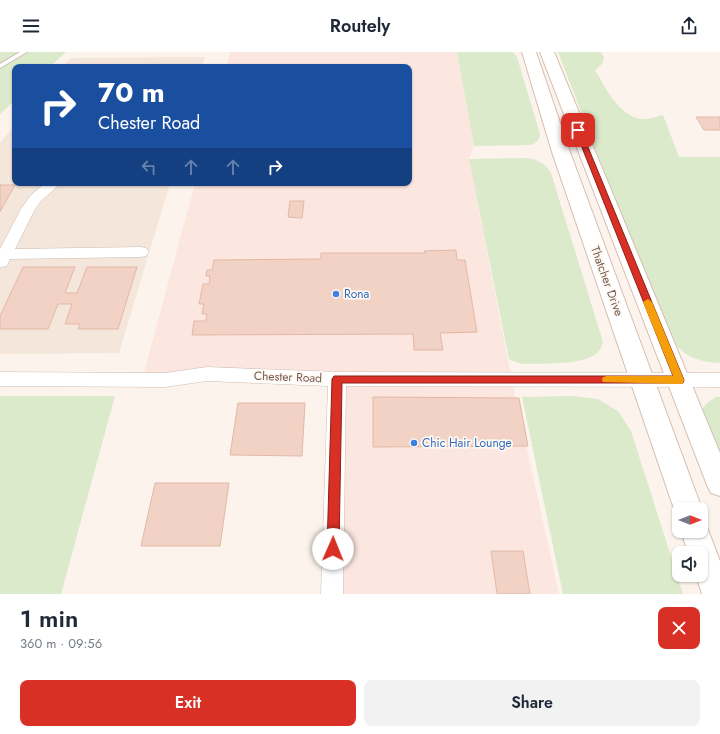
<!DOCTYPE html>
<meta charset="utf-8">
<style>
:root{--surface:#fff;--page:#f2f2f3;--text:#1f2937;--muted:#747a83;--accent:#d93025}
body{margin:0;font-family:Jost,sans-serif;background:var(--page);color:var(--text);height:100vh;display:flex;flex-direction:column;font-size:15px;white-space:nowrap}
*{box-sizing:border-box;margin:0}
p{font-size:13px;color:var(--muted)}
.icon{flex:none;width:22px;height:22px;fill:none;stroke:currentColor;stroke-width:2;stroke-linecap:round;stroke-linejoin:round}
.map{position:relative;height:542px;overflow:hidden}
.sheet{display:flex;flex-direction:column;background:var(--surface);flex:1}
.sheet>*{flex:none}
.banner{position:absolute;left:12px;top:12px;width:400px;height:122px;border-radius:8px;box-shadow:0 1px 3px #0004;background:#1a4fa0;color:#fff;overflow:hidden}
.needle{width:26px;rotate:90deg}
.controls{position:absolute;left:672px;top:450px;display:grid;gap:8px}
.controls a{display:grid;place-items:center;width:36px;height:36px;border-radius:8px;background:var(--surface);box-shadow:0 1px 3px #0004;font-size:20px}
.pin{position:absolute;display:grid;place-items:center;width:34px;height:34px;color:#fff;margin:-17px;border-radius:8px;box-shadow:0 2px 6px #0006}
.me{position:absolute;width:44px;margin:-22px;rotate:1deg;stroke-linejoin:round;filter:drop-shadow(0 0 3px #0008)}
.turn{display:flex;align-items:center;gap:14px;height:84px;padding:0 20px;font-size:18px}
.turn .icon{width:52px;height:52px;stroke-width:2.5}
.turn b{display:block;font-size:28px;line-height:34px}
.lanes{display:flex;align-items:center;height:38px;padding:0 20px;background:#0003;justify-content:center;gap:20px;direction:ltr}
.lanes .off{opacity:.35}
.round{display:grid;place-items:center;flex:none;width:42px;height:42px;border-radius:8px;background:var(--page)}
.headline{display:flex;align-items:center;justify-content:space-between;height:68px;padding:0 20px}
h1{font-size:24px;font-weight:600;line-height:30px}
.primary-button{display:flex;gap:8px;margin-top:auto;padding:8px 20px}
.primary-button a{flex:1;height:46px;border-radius:8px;background:var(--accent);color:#fff;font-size:16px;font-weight:600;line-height:46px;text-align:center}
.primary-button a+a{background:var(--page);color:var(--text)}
header{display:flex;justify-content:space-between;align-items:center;height:52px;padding:0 20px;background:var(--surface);font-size:18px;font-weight:600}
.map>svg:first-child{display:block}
.residential{fill:#f4e6da}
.commercial{fill:#fce6e0}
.green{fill:#daeaca}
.building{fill:#f1d2c4;stroke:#e3b8a5}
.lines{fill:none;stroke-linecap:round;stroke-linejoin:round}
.lane-casing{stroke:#cebcb1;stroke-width:2}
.street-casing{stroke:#cebcb1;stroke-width:1}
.secondary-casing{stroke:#d4beb1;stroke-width:2}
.lane{fill:#fff;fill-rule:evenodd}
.street{fill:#fff;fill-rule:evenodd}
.secondary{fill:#fff;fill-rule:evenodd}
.route{fill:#d93025;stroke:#8d1f18}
.slow{fill:#f59e0b}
.shop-dot{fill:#3f7fe0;stroke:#fef9f3;stroke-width:1.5}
.labels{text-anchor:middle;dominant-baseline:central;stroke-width:3.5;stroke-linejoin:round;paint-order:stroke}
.street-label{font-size:12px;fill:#775a4f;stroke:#fef9f3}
.shop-label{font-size:12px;fill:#366cbe;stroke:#fef9f3;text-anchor:start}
</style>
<header><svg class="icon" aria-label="menu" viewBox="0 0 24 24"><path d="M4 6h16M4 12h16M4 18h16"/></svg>Routely<svg class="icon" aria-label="share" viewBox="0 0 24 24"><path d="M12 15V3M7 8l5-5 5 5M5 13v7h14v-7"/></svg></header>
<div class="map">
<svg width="720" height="542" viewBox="0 0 720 542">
<rect width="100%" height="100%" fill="#fcf4ec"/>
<!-- residential -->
<path class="residential" d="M205 5 202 15H63L70 6Z
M15 73V131H170L119 301 0 302V91Z"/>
<!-- commercial -->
<path class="commercial" d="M230 0H457L474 94 469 107 513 334 559 542H332L337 327 142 328 195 131H409V15H226Z"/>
<!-- green -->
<path class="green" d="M0 0H66L50 15H15V48L0 62Z
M457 0H513L517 5 540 82C539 89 536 92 529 93L474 94Z
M558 0H601L604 6 602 12 595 18C605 35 619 64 641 67 648 68 657 64 663 63L679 105H720V311C695 310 682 303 668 283Z
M526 106C537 107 545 111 551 121L603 290C602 293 601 296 599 299 587 314 542 311 523 312L515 310 509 307 469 107Z
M0 344H115L61 542H0Z
M572 344 598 347 618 359 631 379 683 542H563L522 345Z
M716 345H720V423L702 357 707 351Z"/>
<!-- building -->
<path class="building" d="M696 65H720V78H704Z
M0 133H15L0 160Z
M290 149H304L302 166 288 165Z
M456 198 457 208H465L477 280 440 281 443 298H414L413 282 192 283 194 269H206L207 262H202L204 252H199L203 232H209L210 224H206L207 218H212L214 208 321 207V201H425L424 199Z
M23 215H75L65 241H77L87 215H137L118 277H78L80 272H65L72 252H58L48 277H0V264Z
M373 345 519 346 528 394 373 395Z
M238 351H305L302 404 230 403Z
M155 431H229L220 494H141Z
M491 499H523L530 542H497Z"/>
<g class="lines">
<!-- lane casing -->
<g class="lane-casing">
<path id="lane" d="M20 0H27L0 16V12Z"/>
</g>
<!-- street casing -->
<g class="street-casing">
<path id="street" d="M45 131H61L41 149 35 157 15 197 141 195 146 196 149 200 146 204 141 205 10 207 7 214 0 215V197L21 157 31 143Z
M207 315 337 320 720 321V335L346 334 343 542H321L328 334 207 329 165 335 0 334V320L165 321Z"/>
</g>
<!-- secondary casing -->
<g class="secondary-casing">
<path id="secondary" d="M522 0H536L570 100 702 457 701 458V457H679V466L674 457 552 100Z
M540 0H554L720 401V444L711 441 707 433Z
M701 469 705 470 720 509V542H702L696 523H701V501H688L681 479H701Z"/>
</g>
<!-- lane -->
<use href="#lane" class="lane"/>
<!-- street -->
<use href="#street" class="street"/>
<!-- secondary -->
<use href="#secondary" class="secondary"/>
</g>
<!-- route -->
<path class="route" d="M578 76 581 78 684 328 683 331H342L339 497 337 501 333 503 329 501 327 497 332 327 334 324H673L575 78Z"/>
<!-- slow -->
<path class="slow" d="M648 247 652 250 684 328 683 331 679 332 603 330 602 328 603 325 607 324H673L643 250Z"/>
<!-- markers -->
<g class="shop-dot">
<circle cx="336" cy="242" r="4"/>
<circle cx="414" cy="391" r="4"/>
</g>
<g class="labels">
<!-- street labels -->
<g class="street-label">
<text transform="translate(607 229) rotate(70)">Thatcher Drive</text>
<text transform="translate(288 325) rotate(2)">Chester Road</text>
</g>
<!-- shop labels -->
<g class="shop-label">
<text x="344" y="242">Rona</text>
<text x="422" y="391">Chic Hair Lounge</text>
</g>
</g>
</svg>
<div class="controls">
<a><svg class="needle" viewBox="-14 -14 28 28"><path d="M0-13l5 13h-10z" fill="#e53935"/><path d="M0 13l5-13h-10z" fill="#747a83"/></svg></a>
<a><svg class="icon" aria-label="sound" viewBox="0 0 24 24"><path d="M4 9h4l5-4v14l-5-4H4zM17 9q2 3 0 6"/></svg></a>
</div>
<div class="pin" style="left:578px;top:78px;background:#d93025"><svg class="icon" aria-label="arrive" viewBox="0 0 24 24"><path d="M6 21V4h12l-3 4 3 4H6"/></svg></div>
<svg class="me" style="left:333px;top:497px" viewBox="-20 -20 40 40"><circle r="19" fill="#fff"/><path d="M0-13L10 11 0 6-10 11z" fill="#d93025"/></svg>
<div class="banner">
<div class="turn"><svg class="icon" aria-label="right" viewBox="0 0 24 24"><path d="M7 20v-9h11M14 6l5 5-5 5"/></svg><div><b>70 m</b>Chester Road</div></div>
<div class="lanes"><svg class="icon off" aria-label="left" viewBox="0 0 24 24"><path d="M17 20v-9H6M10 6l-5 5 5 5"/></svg><svg class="icon off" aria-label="ahead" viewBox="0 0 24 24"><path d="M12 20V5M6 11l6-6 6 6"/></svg><svg class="icon off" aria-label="ahead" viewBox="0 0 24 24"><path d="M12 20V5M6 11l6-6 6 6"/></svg><svg class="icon" aria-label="right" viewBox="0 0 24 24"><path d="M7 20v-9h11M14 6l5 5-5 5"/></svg></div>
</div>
</div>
<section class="sheet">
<div class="headline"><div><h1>1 min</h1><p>360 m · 09:56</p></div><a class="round" style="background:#d93025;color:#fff"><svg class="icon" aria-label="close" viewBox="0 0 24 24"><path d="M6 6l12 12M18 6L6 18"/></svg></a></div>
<div class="primary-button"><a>Exit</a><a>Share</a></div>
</section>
